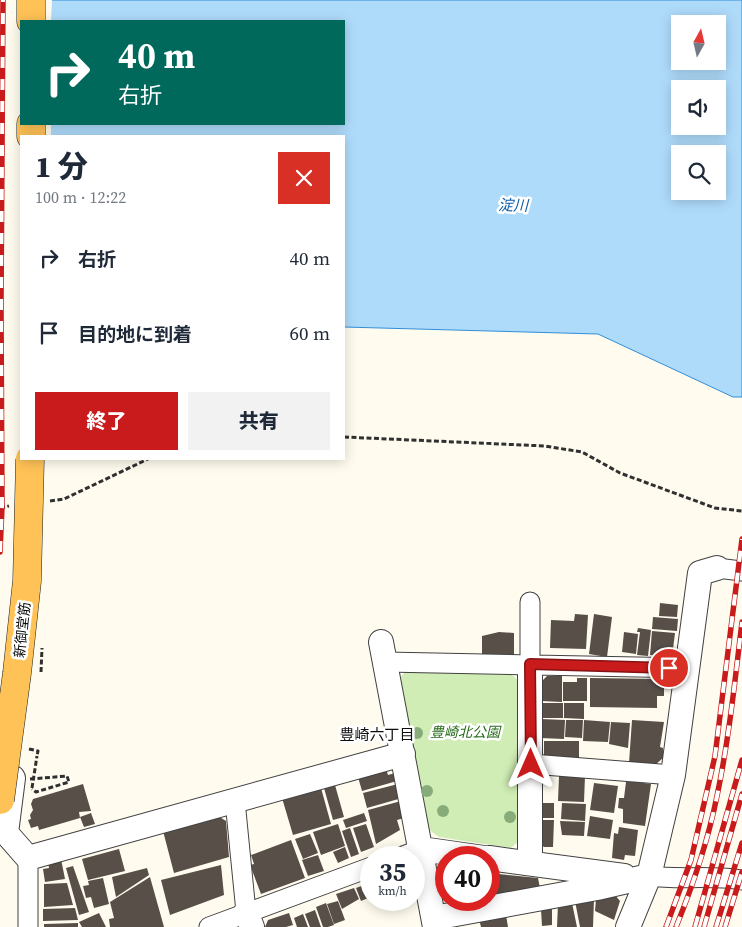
<!DOCTYPE html>
<html lang="ja">
<meta charset="utf-8">
<style>
:root{--surface:#fff;--page:#f2f2f3;--text:#1f2937;--muted:#747a83;--accent:#c91b1c}
body{margin:0;font-family:"Source Serif 4","Noto Sans JP",serif;background:var(--page);color:var(--text);height:100vh;display:flex;flex-direction:column;font-size:19px;white-space:nowrap}
*{box-sizing:border-box;margin:0}
p{font-size:16px;color:var(--muted)}
.icon{flex:none;width:28px;height:28px;fill:none;stroke:currentColor;stroke-width:2;stroke-linecap:round;stroke-linejoin:round}
.map{position:relative;flex:1;overflow:hidden}
.panel{position:absolute;left:20px;top:135px;width:325px;height:325px;display:flex;flex-direction:column;background:var(--surface);border-radius:0px;box-shadow:0 2px 12px #0003}
.panel>*{flex:none}
.hud{position:absolute;left:20px;top:20px;width:325px;height:105px;border-radius:0px;box-shadow:0 2px 12px #0003;background:#00695c;color:#fff;overflow:hidden}
.needle{width:32px;rotate:8deg}
.buttons{position:absolute;left:671px;top:15px;display:grid;gap:10px}
.buttons a{display:grid;place-items:center;width:55px;height:55px;border-radius:0px;background:var(--surface);box-shadow:0 2px 12px #0003;font-size:25px}
.speed{position:absolute;left:360px;top:846px;display:flex;gap:10px;font-size:25px;font-weight:700;text-align:center}
.speed>*{display:grid;place-content:center;width:65px;height:65px;border-radius:50%;background:var(--surface);box-shadow:0 2px 12px #0003;line-height:1}
.speed small{font-size:12px;font-weight:400}
.speed .limit{border:8px solid #d22;background:#fff;color:#111}
.pin{position:absolute;display:grid;place-items:center;width:42px;height:42px;color:#fff;margin:-21px;border:2px solid #fff;border-radius:50%;box-shadow:0 1px 5px #0007}
.me{position:absolute;width:55px;margin:-28px;rotate:0deg;stroke-linejoin:round;filter:drop-shadow(0 0 4px #0008)}
.turn{display:flex;align-items:center;gap:18px;height:105px;padding:0 15px;font-size:22px}
.turn .icon{width:65px;height:65px;stroke-width:2.5}
.turn b{display:block;font-size:35px;line-height:42px}
.round{display:grid;place-items:center;flex:none;width:52px;height:52px;border-radius:0px;background:var(--page)}
.overview{display:flex;align-items:center;justify-content:space-between;height:85px;padding:0 15px}
h1{font-size:30px;font-weight:800;line-height:38px}
.button{display:flex;gap:10px;margin-top:auto;padding:10px 15px}
.button a{flex:1;height:58px;border-radius:0px;background:var(--accent);color:#fff;font-size:20px;font-weight:800;line-height:58px;text-align:center}
.button a+a{background:var(--page);color:var(--text)}
ul{padding:0;list-style:none}
li{display:flex;align-items:center;gap:15px;height:75px;padding:0 15px}
li div{flex:1}
li b{display:block;font-size:19px}
li em{font-style:normal}
.map>svg:first-child{display:block}
.green{fill:#d0edb5}
.water{fill:#afdbfb;stroke:#308ed8;fill-rule:evenodd}
.pier{fill:#fffcef}
.building{fill:#584f49}
.lines{fill:none;stroke-linecap:round;stroke-linejoin:round}
.minor-casing{stroke:#414141;stroke-width:21}
.tertiary-casing{stroke:#414141;stroke-width:26}
.trunk-casing{stroke:#1f1f1f;stroke-width:29}
.path{stroke:#303030;stroke-width:3;stroke-dasharray:5 2.5;stroke-linecap:butt}
.minor{stroke:#fff;stroke-width:19}
.tertiary{stroke:#fff;stroke-width:24}
.trunk{stroke:#ffc256;stroke-width:28}
.rail-casing{stroke:#c91b1c;stroke-width:5.5}
.rail{stroke:#fff;stroke-width:4;stroke-dasharray:11;stroke-linecap:butt}
.trunk-bridge-casing{stroke:#1f1f1f;stroke-width:29;stroke-linecap:butt}
.path-bridge{stroke:#303030;stroke-width:3;stroke-dasharray:5 2.5;stroke-linecap:butt}
.trunk-bridge{stroke:#ffc256;stroke-width:28}
.tree{fill:#88ac79}
.route-casing{stroke:#831212;stroke-width:12}
.route{stroke:#c91b1c;stroke-width:9}
.labels{text-anchor:middle;dominant-baseline:central;stroke-width:5;stroke-linejoin:round;paint-order:stroke}
.street-label{font-size:14px;fill:#0e0e0e;stroke:#fff}
.park-label{font-size:14px;font-style:italic;fill:#266b19;stroke:#fff}
.water-label{font-size:15px;font-style:italic;fill:#0d5faa;stroke:#fff}
.neighbourhood-label{font-size:15px;fill:#0e0e0e;stroke:#fff}
</style>
<div class="map">
<svg width="742" height="927" viewBox="0 0 742 927">
<rect width="100%" height="100%" fill="#fffcef"/>
<!-- green -->
<path class="green" d="M405 672 512 675 520 682 519 841 511 848 439 837 428 829 399 679Z"/>
<!-- water -->
<path class="water" d="M0 0H742V397H733L598 334 344 327V136H21ZM21 21H344V124H21ZM680 24H718V61H680ZM680 89H718V126H680ZM680 154H718V191H680Z"/>
<!-- pier -->
<path class="pier" d="M0 0H52L51 21H21V124H51V136H21V323L0 321Z"/>
<!-- building -->
<path class="building" d="M660 603 678 605 677 617 659 616Z
M575 614 588 615 586 649 550 648 551 620 574 621Z
M594 614 612 617 607 657 589 654Z
M653 617 678 619 677 631 652 629Z
M638 628 651 630 648 656 637 655 640 632H637Z
M652 631 675 633 673 649 666 656 650 655Z
M499 632 514 633V655L482 654V636Z
M624 632 638 634 636 654 622 652Z
M547 676H562V702L541 701 542 681Z
M577 678H587V701H563V682H577Z
M590 678 664 679V696H657V708L590 707Z
M540 703H563V718H540Z
M564 703H584V719L564 718Z
M541 719 565 720 564 739 540 738Z
M566 720H583L582 738 565 737Z
M584 720 610 722 608 742 583 741Z
M632 720 664 722 660 747 663 748V758L655 765 629 763Z
M611 722 630 723 628 748 609 744Z
M544 741H579V760H544Z
M386 769 388 775 395 773 397 781 362 791 358 777Z
M559 776H585L584 802 558 801Z
M629 781 651 784 645 826 623 823V809L618 808 619 798H624L626 782Z
M594 783 618 786 614 813 590 810Z
M83 784 91 811 79 812 80 818 39 830 38 826 31 828 28 820 31 819 30 815 33 810 31 804 33 799Z
M398 784 402 798 367 808 363 793Z
M335 785 344 817 333 820 324 788Z
M321 788 331 824 293 835 282 798Z
M401 801 404 818 397 820 400 830 376 844 368 810Z
M539 803H554V818H539Z
M562 803 586 804 585 821 561 819Z
M91 813 95 824 84 827 80 817Z
M364 813 367 821 346 828 343 820Z
M218 816 226 821 229 857 174 873 163 831Z
M590 816 613 820 610 839 587 836Z
M539 820H554L553 847H544L539 843Z
M560 821 585 822 584 836 562 835Z
M338 824 345 846 321 855 313 832Z
M366 824 374 847 361 852 353 828Z
M619 827 638 830 635 856 625 855 624 860 612 858 614 833 618 834Z
M350 828 359 854 351 857 342 831Z
M310 834 318 853 303 859 295 839Z
M291 840 305 878 261 894 250 865 254 864 251 855Z
M345 847 349 858 338 863 333 852Z
M119 849 125 871 88 880 82 859Z
M318 855 324 871 308 876 302 860Z
M61 859 65 879 45 882 43 869 49 868 48 862Z
M221 865 224 895 170 915 161 880Z
M73 866 89 912 79 915 66 868Z
M147 868 149 875 116 897 112 877Z
M446 870V899L440 901 435 872Z
M489 873 538 878 540 888 489 897Z
M150 877 164 927H110L109 919 114 918 110 902Z
M103 878 109 904 94 908 91 897 86 898 83 886 89 885 88 881Z
M67 883 73 905 44 907V884Z
M364 885 368 898 361 901 356 888Z
M354 888 359 899 342 909 336 894Z
M615 895 620 901 614 920 595 911 596 899Z
M594 899 593 927H580L575 901Z
M338 901 345 920 334 924 327 904Z
M326 903 334 925 328 927H323L316 907Z
M572 903 577 927H557L558 904Z
M75 908 78 920 43 921V909Z
M552 909V925L542 926 541 910Z
M315 910 321 927H310L305 914Z
M99 913 106 927H82L79 922Z
M289 913 293 925 286 927H265L268 920Z
M303 914 308 927H297L294 918Z
M506 915 508 927H481L479 919Z
M78 923V927H44V924Z"/>
<g class="lines">
<!-- minor casing -->
<g class="minor-casing">
<path id="minor" d="M717 568 742 571
M385 662 689 668
M530 665V602
M531 764 673 775
M235 801 246 912
M28 858V927
M398 858 421 849
M649 876C680 880 711 875 742 880
M209 927 371 867"/>
</g>
<!-- tertiary casing -->
<g class="tertiary-casing">
<path id="tertiary" d="M381 642 435 927
M13 778 6 833 28 858 403 754
M421 849 484 858
M489 858 624 876
M530 863V665
M246 912 252 927
M434 918 597 888 649 876
M628 927 649 876 673 775 700 573 717 568"/>
</g>
<!-- trunk casing -->
<g class="trunk-casing">
<path id="trunk" d="M31 21V0
M31 136V124"/>
</g>
<!-- path -->
<path class="path" d="M344 437 545 446 582 452 620 473 715 508 742 511
M50 501 64 499 148 459
M0 508 9 506
M41 672 42 648
M29 749 38 751 37 756
M30 779 67 776 69 782 36 792 32 789"/>
<!-- minor -->
<use href="#minor" class="minor"/>
<!-- tertiary -->
<use href="#tertiary" class="tertiary"/>
<!-- trunk -->
<use href="#trunk" class="trunk"/>
<!-- rail casing -->
<g class="rail-casing">
<path id="rail" d="M0 552 2 507 1 305 3 0
M666 927 691 860 715 756 742 539
M676 927C693 885 708 841 717 796 729 739 735 680 742 622
M695 927 742 760
M704 927 742 794
M716 927 742 843
M725 927 742 872"/>
</g>
<!-- rail -->
<use href="#rail" class="rail"/>
<!-- trunk-bridge casing -->
<g class="trunk-bridge-casing">
<path id="trunk-bridge" d="M0 800 17 673 27 581 30 459"/>
</g>
<!-- path-bridge -->
<path class="path-bridge" d="M32 788 37 756"/>
<!-- trunk-bridge -->
<use href="#trunk-bridge" class="trunk-bridge"/>
</g>
<!-- trees -->
<g class="tree">
<circle cx="417" cy="733" r="6"/>
<circle cx="427" cy="791" r="6"/>
<circle cx="443" cy="811" r="6"/>
<circle cx="510" cy="817" r="6"/>
</g>
<g class="lines">
<!-- route casing -->
<g class="route-casing">
<path id="route" d="M531 764 530 664 669 668"/>
</g>
<!-- route -->
<use href="#route" class="route"/>
</g>
<g class="labels">
<!-- street labels -->
<g class="street-label">
<text transform="translate(22 630) rotate(-84)">新御堂筋</text>
</g>
<!-- park labels -->
<g class="park-label">
<text x="465" y="732">豊崎北公園</text>
</g>
<!-- water labels -->
<g class="water-label">
<text transform="translate(513 205) rotate(1)">淀川</text>
</g>
<!-- neighbourhood labels -->
<g class="neighbourhood-label">
<text x="377" y="734">豊崎六丁目</text>
</g>
</g>
</svg>
<div class="buttons">
<a><svg class="needle" viewBox="-14 -14 28 28"><path d="M0-13l5 13h-10z" fill="#e53935"/><path d="M0 13l5-13h-10z" fill="#747a83"/></svg></a>
<a><svg class="icon" aria-label="sound" viewBox="0 0 24 24"><path d="M4 9h4l5-4v14l-5-4H4zM17 9q2 3 0 6"/></svg></a>
<a><svg class="icon" aria-label="search" viewBox="0 0 24 24"><circle cx="10" cy="10" r="6"/><path d="M15 15l6 6"/></svg></a>
</div>
<div class="speed"><div>35<small>km/h</small></div><div class="limit">40</div></div>
<div class="pin" style="left:669px;top:668px;background:#d93025"><svg class="icon" aria-label="arrive" viewBox="0 0 24 24"><path d="M6 21V4h12l-3 4 3 4H6"/></svg></div>
<svg class="me" style="left:531px;top:764px" viewBox="-20 -20 40 40"><path d="M0-17L14 15 0 8-14 15z" fill="#c91b1c" stroke="#fff" stroke-width="4"/></svg>
<div class="hud">
<div class="turn"><svg class="icon" aria-label="right" viewBox="0 0 24 24"><path d="M7 20v-9h11M14 6l5 5-5 5"/></svg><div><b>40 m</b>右折</div></div>
</div>
<section class="panel">
<div class="overview"><div><h1>1 分</h1><p>100 m · 12:22</p></div><a class="round" style="background:#d93025;color:#fff"><svg class="icon" aria-label="close" viewBox="0 0 24 24"><path d="M6 6l12 12M18 6L6 18"/></svg></a></div>
<ul>
<li><svg class="icon" aria-label="right" viewBox="0 0 24 24"><path d="M7 20v-9h11M14 6l5 5-5 5"/></svg><div><b>右折</b></div><em>40 m</em></li>
<li><svg class="icon" aria-label="arrive" viewBox="0 0 24 24"><path d="M6 21V4h12l-3 4 3 4H6"/></svg><div><b>目的地に到着</b></div><em>60 m</em></li>
</ul>
<div class="button"><a>終了</a><a>共有</a></div>
</section>
</div>
